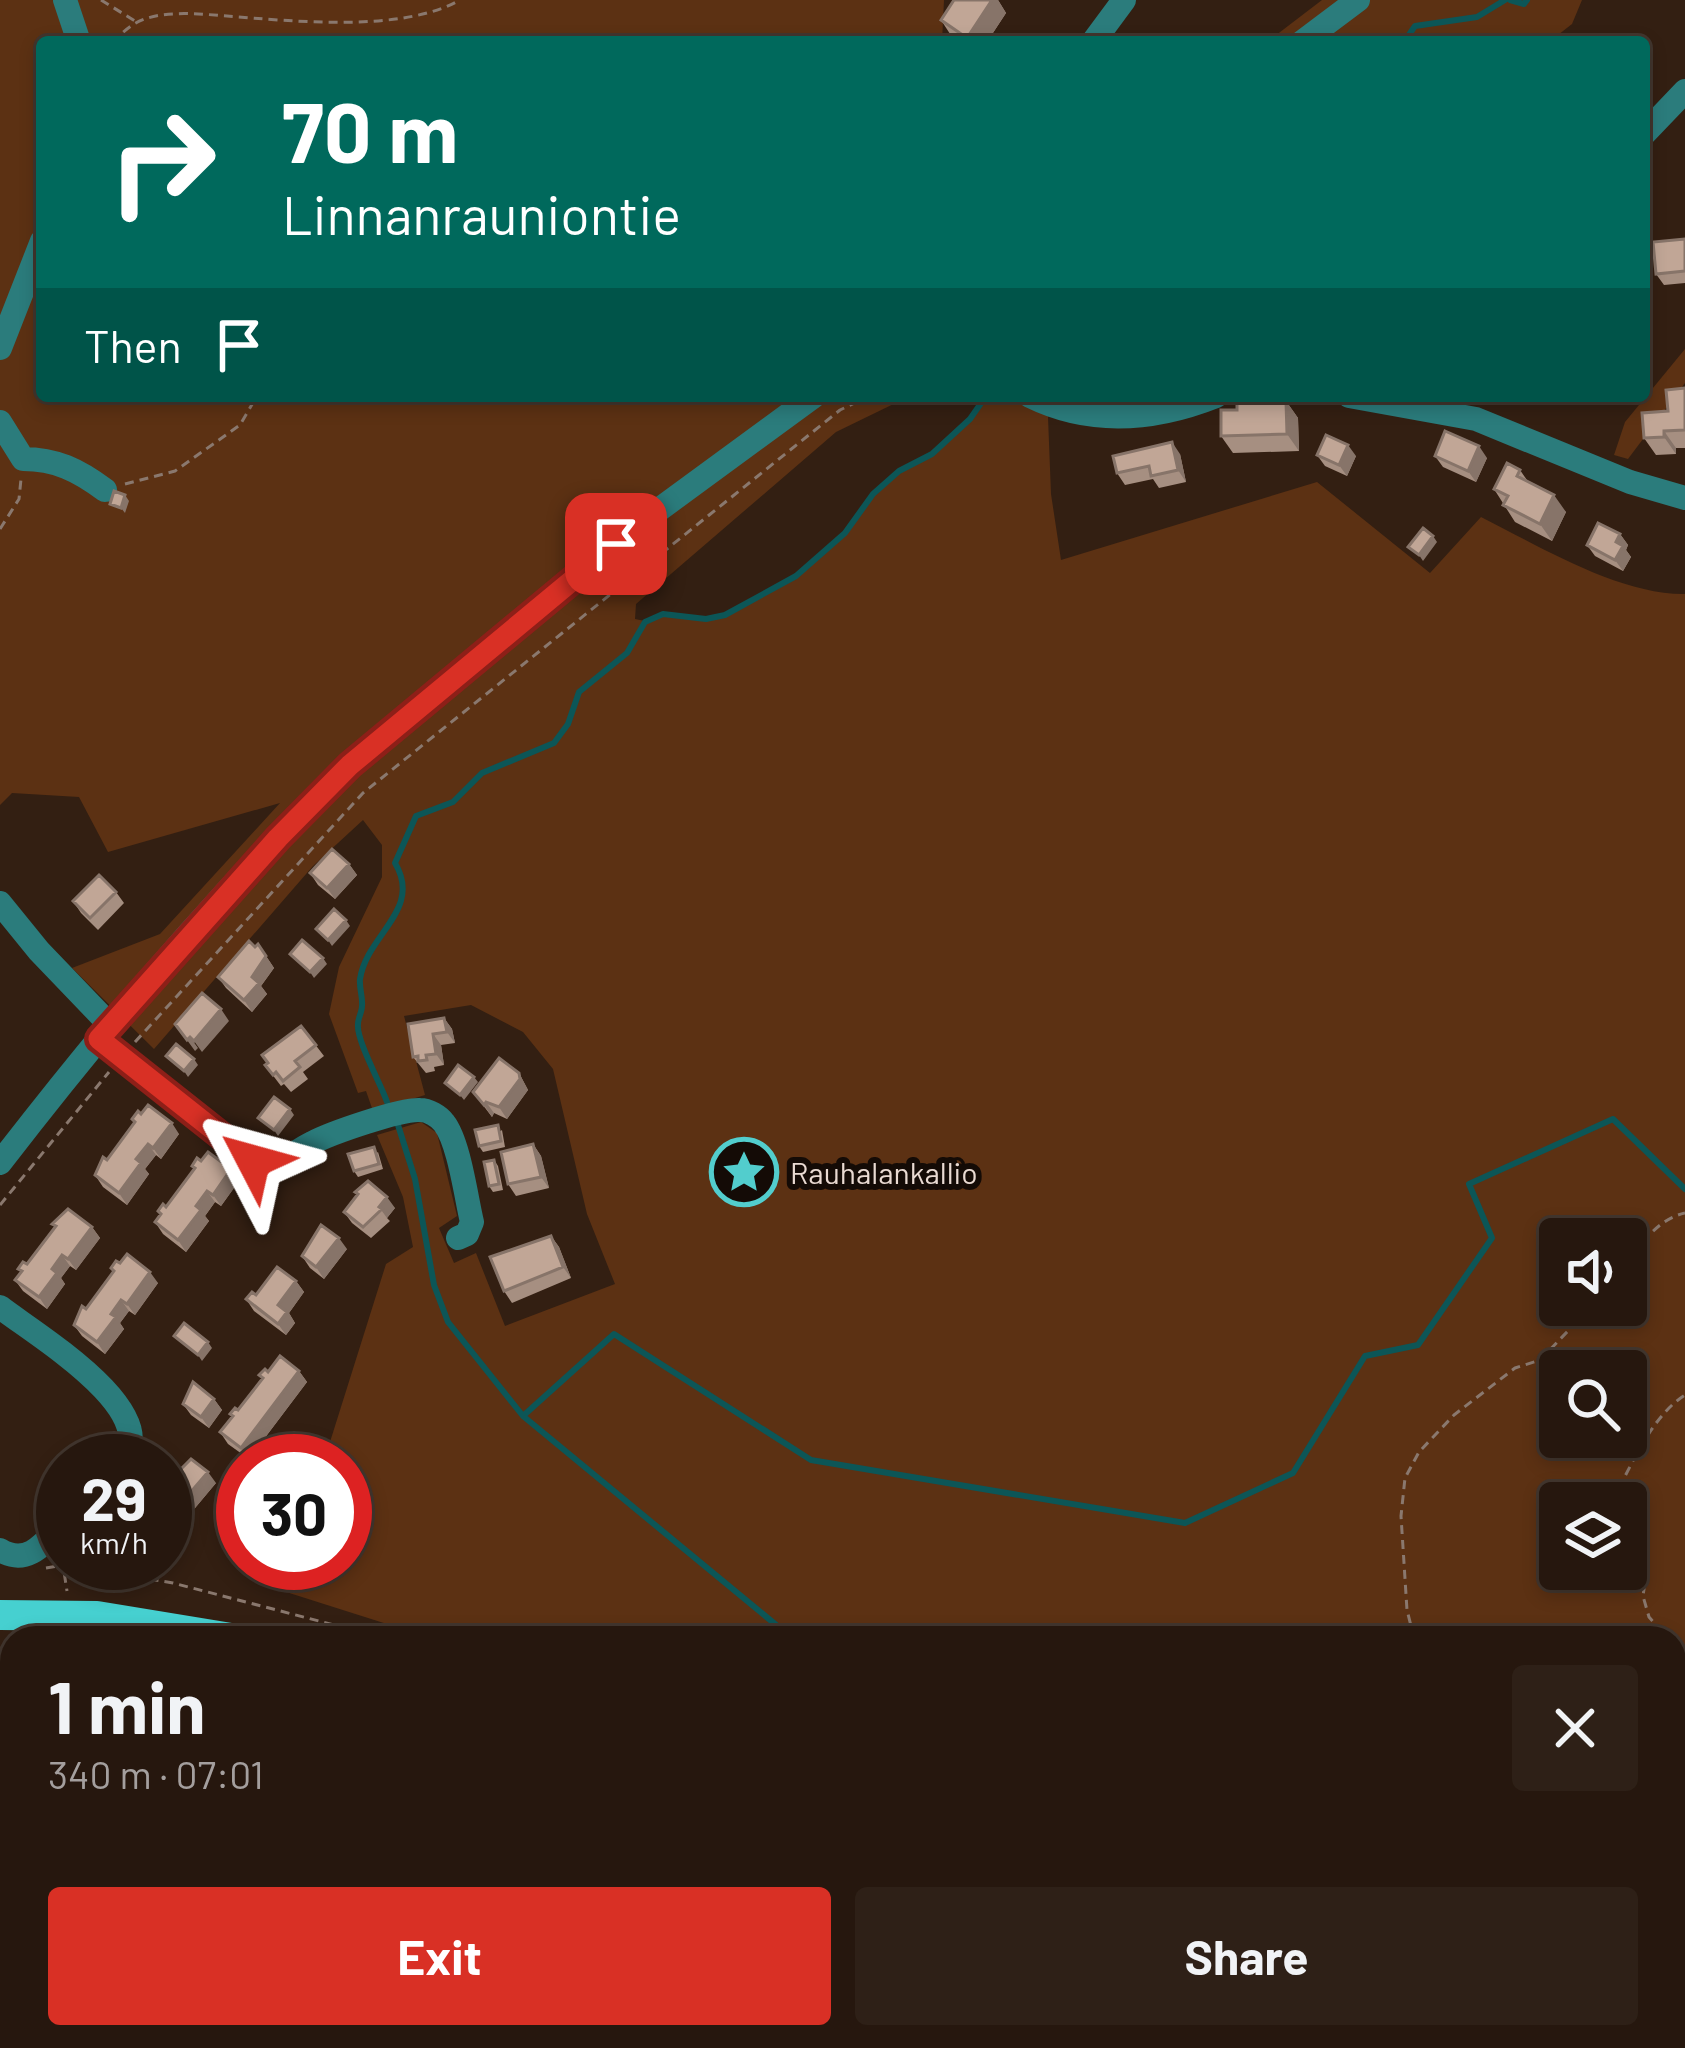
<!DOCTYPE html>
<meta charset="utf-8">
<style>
:root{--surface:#26170e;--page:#2e2017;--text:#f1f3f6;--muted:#a49f9e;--line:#42362e;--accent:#d93025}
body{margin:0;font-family:Barlow,sans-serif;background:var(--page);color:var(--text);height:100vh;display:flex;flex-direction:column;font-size:45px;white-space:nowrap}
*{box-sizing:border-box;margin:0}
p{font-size:39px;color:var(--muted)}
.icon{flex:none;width:66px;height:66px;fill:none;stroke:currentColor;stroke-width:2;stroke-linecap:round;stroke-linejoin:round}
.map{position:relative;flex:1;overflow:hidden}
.drawer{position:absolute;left:0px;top:1626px;width:1686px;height:423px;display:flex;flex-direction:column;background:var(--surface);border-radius:36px 36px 0 0;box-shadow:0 6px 18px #0003,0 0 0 3px var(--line)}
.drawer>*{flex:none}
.hud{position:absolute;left:36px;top:36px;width:1614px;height:366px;border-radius:12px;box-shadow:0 6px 18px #0003,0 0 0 3px var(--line);background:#00695c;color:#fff;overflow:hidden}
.tools{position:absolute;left:1539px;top:1218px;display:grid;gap:24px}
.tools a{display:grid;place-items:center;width:108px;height:108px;border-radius:12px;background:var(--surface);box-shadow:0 6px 18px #0003,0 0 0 3px var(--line);font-size:60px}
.speed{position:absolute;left:36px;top:1434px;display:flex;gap:24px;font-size:60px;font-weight:700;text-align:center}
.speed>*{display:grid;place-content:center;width:156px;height:156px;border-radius:50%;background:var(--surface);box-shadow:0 6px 18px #0003,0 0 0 3px var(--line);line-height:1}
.speed small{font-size:30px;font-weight:400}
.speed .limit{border:18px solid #d22;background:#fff;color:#111}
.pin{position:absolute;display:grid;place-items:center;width:102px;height:102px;color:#fff;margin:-51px;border-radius:24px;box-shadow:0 6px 18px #0006}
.me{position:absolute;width:132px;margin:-66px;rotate:309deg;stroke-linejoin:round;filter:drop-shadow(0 0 9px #0008)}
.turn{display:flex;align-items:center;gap:42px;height:252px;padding:0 48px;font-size:54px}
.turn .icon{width:156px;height:156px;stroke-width:2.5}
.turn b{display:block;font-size:84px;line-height:102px}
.then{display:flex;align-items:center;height:114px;padding:0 48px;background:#0003;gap:24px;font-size:45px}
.round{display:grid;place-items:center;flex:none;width:126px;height:126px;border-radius:12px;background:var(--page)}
.summary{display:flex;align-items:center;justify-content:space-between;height:204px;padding:0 48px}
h1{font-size:72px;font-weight:700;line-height:90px}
.cta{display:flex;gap:24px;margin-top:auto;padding:24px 48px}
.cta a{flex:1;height:138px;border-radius:12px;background:var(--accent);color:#fff;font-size:48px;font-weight:700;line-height:138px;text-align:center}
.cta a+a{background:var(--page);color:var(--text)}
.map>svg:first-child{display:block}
.green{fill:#5c3113;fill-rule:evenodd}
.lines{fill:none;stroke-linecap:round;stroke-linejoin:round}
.stream{stroke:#0c5657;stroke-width:6}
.path{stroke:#8a786e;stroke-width:3;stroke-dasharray:9 6;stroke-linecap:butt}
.minor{stroke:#2b7c7c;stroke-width:24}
.major{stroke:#46d0d0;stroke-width:30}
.wall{fill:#a68f81}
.shaded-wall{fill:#877469}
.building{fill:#c1a696;stroke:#877469;stroke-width:3}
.route-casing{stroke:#8d1f18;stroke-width:30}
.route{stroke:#d93025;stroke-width:21}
.labels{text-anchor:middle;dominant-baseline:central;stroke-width:12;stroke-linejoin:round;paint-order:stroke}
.poi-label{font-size:30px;fill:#e9dad2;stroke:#140b06;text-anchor:start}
</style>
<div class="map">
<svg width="1685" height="2048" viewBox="0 0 1685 2048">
<rect width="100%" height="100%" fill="#331f12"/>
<!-- green -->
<path class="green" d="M0 0H944L942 42H42V396H910L836 432 636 604 635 619 645 621 663 614 706 619 725 615 796 576 845 533 873 494 899 471 932 453 970 419 986 396H1165L1097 406 1061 404 1048 417 1051 494 1061 560 1317 482 1430 573 1481 517C1539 546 1619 595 1685 594V2048H1297L1283 2037H1674V1638H431L283 1591 292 1563H345V1461H324L386 1264 413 1247 403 1197 377 1135 421 1122 437 1133 457 1216 439 1228 454 1263 476 1253 505 1326 615 1284 587 1214 553 1069 523 1032 471 1005 404 1016 425 1095 373 1111 366 1091 358 1093 329 1014 339 967 382 877V845L363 820 313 866 154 1049 72 968 160 934 280 803 108 852 79 797 12 793 0 805ZM1560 1239H1626V1305H1560ZM1560 1371H1626V1437H1560ZM1560 1503H1626V1569H1560Z
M1322 0H1582L1572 24 1549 42H1267Z
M1685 349V383L1628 459 1614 455 1625 422Z
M686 2037H810L847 2048H683Z
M1093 2037H1271L1260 2048H1108Z"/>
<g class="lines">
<!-- stream -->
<path class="stream" d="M1510 0 1524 4 1527 0
M1404 42 1415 26 1477 17 1505 0
M387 1102C381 1084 356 1040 358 1024 358 1018 362 1012 362 1006 363 997 359 988 360 979 367 934 423 910 395 863L416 816 453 802 482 773 554 743 568 724 579 692 627 653 645 622 663 614 706 619 725 615 796 576 845 533 873 494 899 471 932 454 970 419 986 396
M398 1125 415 1179 434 1285 448 1322 523 1416 792 1638
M523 1416 614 1334 811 1460 1185 1523 1293 1473 1365 1356 1418 1345 1492 1238 1469 1184 1613 1119 1685 1189
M1283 2037 1296 2048"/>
<!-- path -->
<path class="path" d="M101 0 135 21
M112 42C119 36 126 29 134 24 159 9 199 14 227 16 292 21 402 33 460 0
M125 484 175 471 240 425 257 396
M0 529 19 499 21 479
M135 1042 363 793 840 410 869 396
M0 1205 109 1072
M1626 1267C1640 1244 1658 1219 1685 1213
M1623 1503 1620 1486C1636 1455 1655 1414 1685 1395
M1626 1513 1640 1544 1646 1575 1643 1596 1649 1617 1667 1638
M62 1559 67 1591
M46 1568 63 1565 173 1583 384 1638
M1414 1638 1407 1610 1401 1516 1405 1478 1419 1452 1454 1415 1515 1368 1540 1360 1593 1305
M1674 1646 1685 1652
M1674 1862 1685 1860
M1674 1956 1685 1973
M1062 2037 1077 2048
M1405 2048 1419 2037"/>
<!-- minor -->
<path class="minor" d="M65 0 79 42
M1093 42 1124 0
M1302 42 1358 0
M1644 134 1685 91
M0 348 42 241
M1030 396C1091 426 1153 421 1216 396
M1349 396 1476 419 1630 482 1685 498
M0 422 23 459C56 459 78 470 105 490
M0 903 39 951 110 1025
M99 1039 253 1161C281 1170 289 1154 312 1143 331 1133 400 1109 420 1110 428 1110 439 1116 444 1123 459 1142 466 1197 472 1222L467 1234 458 1238
M0 1163C107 1024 223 888 349 765L649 517 814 396
M0 1307C33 1333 165 1411 122 1461
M0 1550C28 1567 45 1542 63 1523
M0 1775 12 1778
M0 2028 26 2048
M858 2037 879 2048
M250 2048 257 2037
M665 2048 668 2037"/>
<!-- major -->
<path class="major" d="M0 1615 97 1616 231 1638
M988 2037 1003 2048"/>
</g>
<!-- wall -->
<path class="wall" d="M954 0H998L1006 13 987 42H960L952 37 941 20Z
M1685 239V283L1664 285 1656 274Z
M1685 388V448H1676V454L1656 455 1644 438Z
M1286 401 1298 418 1299 451 1233 453 1221 436 1237 410Z
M1180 454 1186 482 1159 488 1153 479 1125 485 1117 473Z
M1317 455 1356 456 1347 476 1325 466Z
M1435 456 1487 458 1476 482 1443 467Z
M1520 470 1529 483 1566 512 1552 541 1515 522 1494 489Z
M1620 534 1628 545 1626 550 1631 557 1623 571 1595 556 1587 545Z
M349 864 357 875 335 899 318 885 310 873Z
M116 892 124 903 98 930 81 913 73 901Z
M258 944 274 968 261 986 267 994 252 1012 226 988 218 977Z
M444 1018 452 1029 455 1043 441 1045 444 1065 434 1067 435 1071 426 1073 413 1057Z
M301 1026 324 1056 303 1072 308 1079 291 1092 284 1084 281 1086 265 1065Z
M519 1073 528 1090 507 1119 494 1113 492 1117 473 1092Z
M132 1119 179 1134 161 1159 156 1155 145 1169 149 1174 127 1205 103 1187 95 1175 134 1123Z
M502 1130 505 1147 483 1152 479 1146Z
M533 1144 541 1156 549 1188 516 1196 508 1184Z
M378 1152 383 1169 358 1177 354 1171Z
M494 1160 498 1166 503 1190 493 1192 489 1186Z
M201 1161 231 1169 239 1181 221 1206 215 1202 205 1216 209 1221 186 1252 163 1234 155 1222 160 1215 158 1211 166 1207 194 1170 192 1166Z
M355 1192 395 1208 387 1218 390 1221 371 1238 352 1223 344 1212 357 1195Z
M52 1224 92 1227 100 1238 76 1270 70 1266 61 1278 65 1284 47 1309 23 1291 15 1280 21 1272 18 1269 27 1264 55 1227Z
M551 1236 559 1247 571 1278 512 1303 504 1291Z
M347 1249 324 1279 310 1268 302 1256Z
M111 1268 158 1283 135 1315 129 1311 120 1323 124 1329 105 1354 82 1336 74 1325 113 1272Z
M296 1281 304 1292 289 1313 295 1323 286 1335 254 1311 246 1299Z
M299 1371 307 1382 249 1459 228 1444 220 1432 232 1417 230 1414 238 1410 262 1379 259 1375 268 1372Z
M214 1399 222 1410 209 1428 191 1415 183 1404Z
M165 1480 168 1482 216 1483 185 1520 165 1507Z
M12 1805V1838H8L0 1826Z"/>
<!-- shaded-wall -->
<path class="shaded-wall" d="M992 0H998L1006 13 987 42H970L967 38Z
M1286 401 1298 418 1299 451 1287 434Z
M1664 431 1676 448V454L1664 437Z
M1172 442 1180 454 1186 482 1178 470Z
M1348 445 1356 456 1347 476 1339 465Z
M1479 446 1487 458 1476 482 1468 471Z
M125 495 129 501 125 513 121 508Z
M1554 495 1566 512 1552 541 1540 524Z
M1620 534 1628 545 1626 550 1631 557 1623 571 1615 560 1616 542Z
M1433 536 1437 542 1423 561 1419 555Z
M349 864 357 875 335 899 327 888Z
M346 920 350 926 332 946 328 940Z
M266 956 274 968 261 986 267 994 252 1012 244 1000 252 977Z
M323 958 327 964 314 978 310 972Z
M221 1009 229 1021 202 1052 194 1041Z
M444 1018 452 1029 455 1043 447 1032Z
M433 1034 441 1045 444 1065 436 1054Z
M190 1037 198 1048 195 1051 187 1040Z
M194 1059 198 1065 188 1077 184 1071Z
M519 1073 528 1090 507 1119 499 1107Z
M474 1077 478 1082 464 1100 460 1095Z
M486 1102 494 1113 492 1117 484 1105Z
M290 1109 294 1115 278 1136 274 1130Z
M172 1123 179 1134 161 1159 153 1148Z
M148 1144 156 1155 145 1169 149 1174 127 1205 119 1193 136 1159Z
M533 1144 541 1156 549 1188 541 1177Z
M231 1169 239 1181 221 1206 213 1195Z
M207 1191 215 1202 205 1216 209 1221 186 1252 178 1240 196 1206Z
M387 1197 395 1208 387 1218 379 1207Z
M92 1227 100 1238 76 1270 68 1259Z
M551 1236 559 1247 571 1278 563 1267Z
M339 1238 347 1249 324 1279 316 1267Z
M62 1255 70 1266 61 1278 65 1284 47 1309 39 1297 52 1269Z
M150 1272 158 1283 135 1315 127 1304Z
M296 1281 304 1292 289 1313 295 1323 286 1335 278 1324V1305Z
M121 1300 129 1311 120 1323 124 1329 105 1354 97 1342 111 1314Z
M208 1342 212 1348 202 1361 198 1355Z
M299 1371 307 1382 249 1459 241 1448Z
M214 1399 222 1410 209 1428 201 1417Z
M208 1472 216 1483 185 1520 177 1508Z
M0 1945 8 1956 0 1972Z"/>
<!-- building -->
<path class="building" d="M954 0H992L967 38 941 20Z
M1685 239V271L1656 274 1653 242Z
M1685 388V430L1664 431V437L1644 438 1642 413 1668 411 1666 390Z
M1286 401 1287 434 1221 436V410H1237V402Z
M1445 431 1479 446 1468 471 1435 456Z
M1326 435 1348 445 1339 465 1317 455Z
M1172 442 1178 470 1151 476 1149 466 1117 473 1113 456Z
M1507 463 1520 470 1517 476 1554 495 1540 524 1503 505 1508 496 1494 489Z
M114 491 125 495 121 508 110 504Z
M1598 523 1620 534 1616 542 1623 546 1615 560 1587 545Z
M1423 528 1433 536 1419 555 1408 547Z
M332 849 349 864 327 888 310 873Z
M99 875 116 892 90 918 73 901Z
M334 909 346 920 328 940 316 929Z
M302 940 323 958 310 972 290 954Z
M249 941 255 947 258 944 266 956 252 977 259 983 244 1000 218 977Z
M202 993 221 1009 194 1041 190 1037 187 1040 175 1024Z
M444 1018 447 1032 433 1034 436 1054 426 1055 427 1060 418 1061V1056L413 1057 408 1024Z
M301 1026 316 1045 295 1061 300 1067 283 1081 276 1072 273 1075 265 1065 268 1063 262 1055Z
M176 1044 194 1059 184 1071 166 1056Z
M499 1058 519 1073 520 1079 499 1107 486 1102 484 1105 473 1092Z
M458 1065 474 1077 460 1095 445 1083Z
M274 1097 290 1109 274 1130 258 1118Z
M148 1105 172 1123 153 1148 148 1144 136 1159 141 1163 119 1193 95 1175 103 1157 107 1160 135 1122 132 1119 138 1111 141 1114Z
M498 1125 501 1141 479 1146 475 1130Z
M533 1144 541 1177 508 1184 501 1152Z
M374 1147 379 1164 354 1171 348 1154Z
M208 1152 231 1169 213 1195 207 1191 196 1206 201 1210 178 1240 155 1222 161 1214 158 1211 163 1204 166 1207 195 1168 192 1166 197 1158 201 1161Z
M494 1160 499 1184 489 1186 484 1162Z
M368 1181 387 1197 379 1207 382 1209 363 1227 344 1212 358 1194 355 1192Z
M68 1209 92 1227 68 1259 62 1255 52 1269 57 1273 39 1297 15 1280 22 1271 18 1269 23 1262 27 1264 56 1226 52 1224Z
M321 1225 339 1238 316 1267 302 1256Z
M551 1236 563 1267 504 1291 490 1257Z
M127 1254 150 1272 127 1304 121 1300 111 1314 116 1317 97 1342 74 1325 82 1306 86 1309 114 1271 111 1268 116 1261 120 1263Z
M277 1267 296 1281 278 1305 287 1312 278 1324 246 1299 252 1292 256 1295Z
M184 1323 208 1342 198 1355 174 1336Z
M280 1356 299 1371 241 1448 220 1432 233 1416 230 1414 235 1408 238 1410 263 1378 259 1375 265 1369 268 1372Z
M193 1382 214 1399 201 1417 183 1404Z
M191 1459 208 1472 177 1508 165 1501V1480L168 1482Z
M11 1805H12V1829L0 1826Z
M9 1854 12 1855V1872L0 1867V1856L7 1859Z
M109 2037H110L132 2048H104Z"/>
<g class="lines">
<!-- route casing -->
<g class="route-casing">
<path id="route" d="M253 1161 99 1039 278 838 350 765 616 544"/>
</g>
<!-- route -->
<use href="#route" class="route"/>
</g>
<!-- icons -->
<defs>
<g id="sight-ring" transform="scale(3.45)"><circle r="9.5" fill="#140b06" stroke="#52cdcd" stroke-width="1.5"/><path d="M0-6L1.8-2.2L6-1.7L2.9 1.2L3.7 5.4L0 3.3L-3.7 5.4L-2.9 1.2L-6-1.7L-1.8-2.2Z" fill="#52cdcd"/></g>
</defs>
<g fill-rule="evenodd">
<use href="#sight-ring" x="744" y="1172"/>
</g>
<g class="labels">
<!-- poi labels -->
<g class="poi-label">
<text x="790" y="1172">Rauhalankallio</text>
</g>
</g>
</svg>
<div class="tools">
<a><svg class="icon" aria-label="sound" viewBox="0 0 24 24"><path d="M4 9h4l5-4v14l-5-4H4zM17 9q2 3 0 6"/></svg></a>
<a><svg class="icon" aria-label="search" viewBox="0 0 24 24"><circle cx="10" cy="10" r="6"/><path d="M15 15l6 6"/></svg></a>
<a><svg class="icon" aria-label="layers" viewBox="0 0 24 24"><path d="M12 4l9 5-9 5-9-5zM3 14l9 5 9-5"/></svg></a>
</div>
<div class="speed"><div>29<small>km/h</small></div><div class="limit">30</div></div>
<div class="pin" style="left:616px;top:544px;background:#d93025"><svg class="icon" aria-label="arrive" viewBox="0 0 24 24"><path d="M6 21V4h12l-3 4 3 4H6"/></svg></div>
<svg class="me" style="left:253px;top:1161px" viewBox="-20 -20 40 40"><path d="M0-17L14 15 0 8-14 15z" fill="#d93025" stroke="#fff" stroke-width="4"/></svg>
<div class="hud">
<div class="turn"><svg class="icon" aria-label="right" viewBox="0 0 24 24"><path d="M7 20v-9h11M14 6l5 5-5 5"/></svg><div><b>70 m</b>Linnanrauniontie</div></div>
<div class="then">Then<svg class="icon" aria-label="arrive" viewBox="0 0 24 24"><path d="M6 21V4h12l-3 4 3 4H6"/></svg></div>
</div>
<section class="drawer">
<div class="summary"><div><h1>1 min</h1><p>340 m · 07:01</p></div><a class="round"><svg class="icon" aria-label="close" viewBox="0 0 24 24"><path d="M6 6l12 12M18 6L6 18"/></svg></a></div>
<div class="cta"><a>Exit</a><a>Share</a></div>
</section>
</div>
